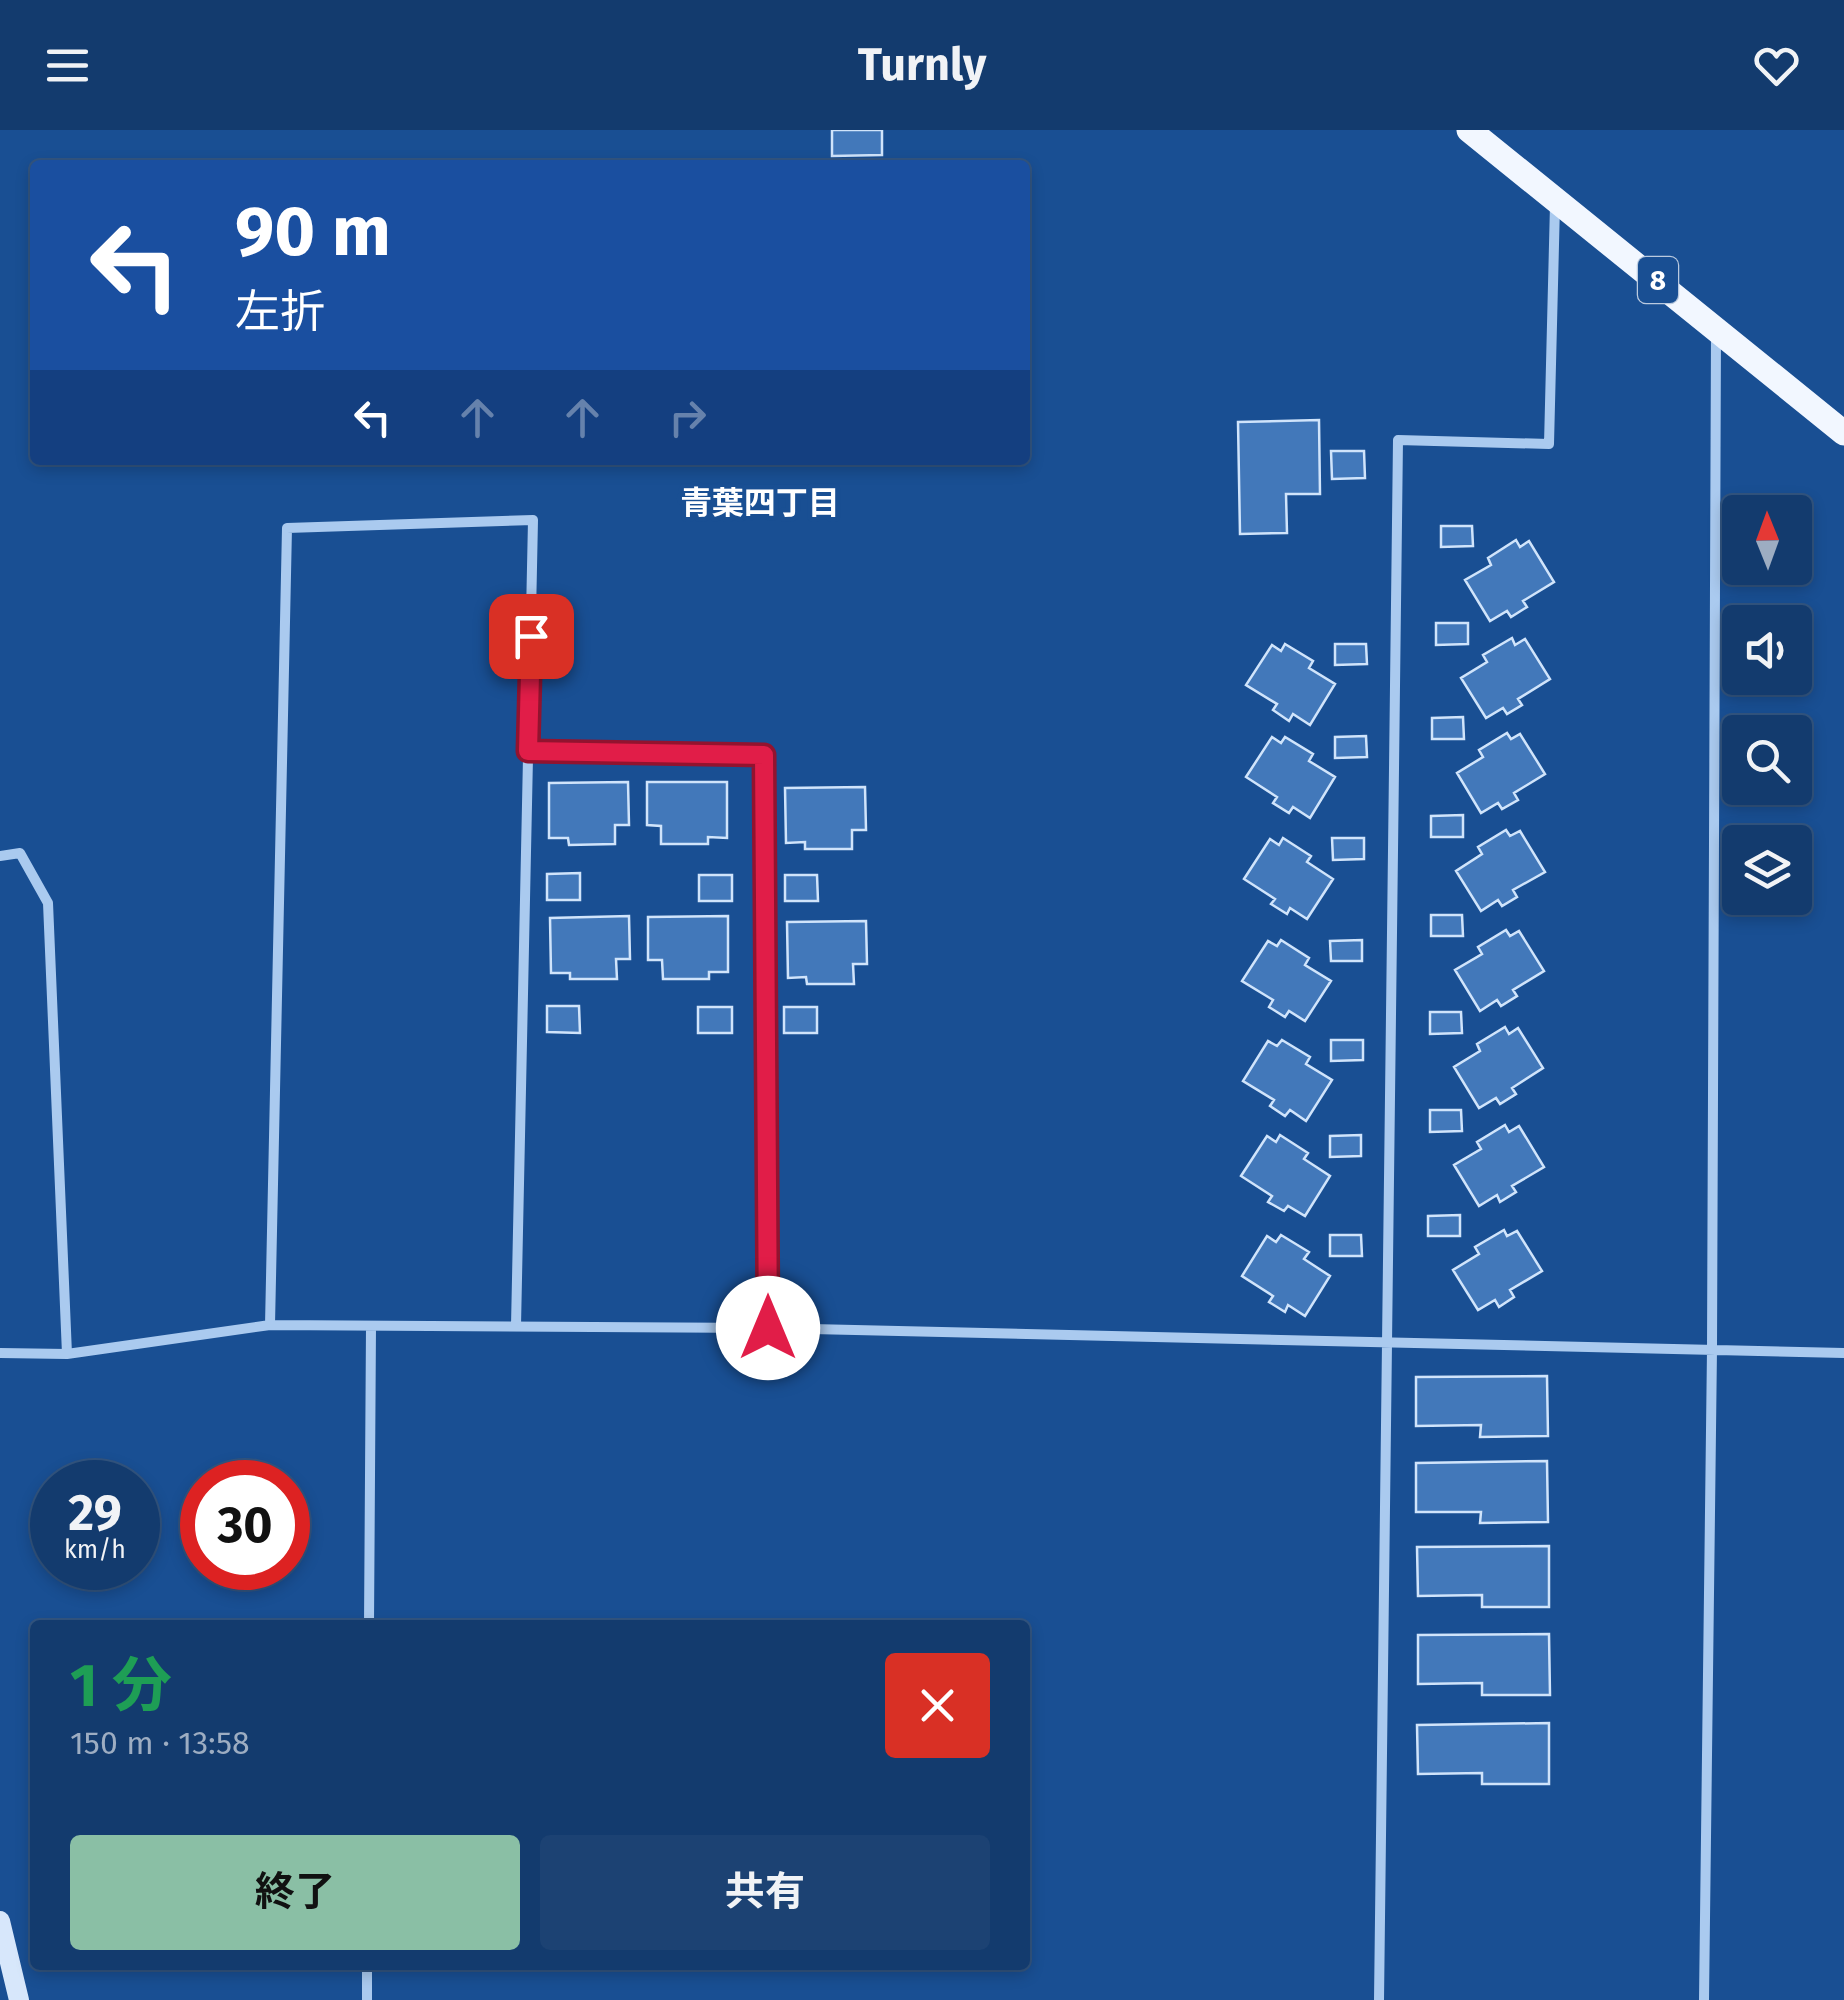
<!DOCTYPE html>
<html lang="ja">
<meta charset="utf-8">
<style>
:root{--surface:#133b6e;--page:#1c4273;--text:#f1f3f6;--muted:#9dadc2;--line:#325581;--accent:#8abfa5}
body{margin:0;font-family:"Fira Sans","Noto Sans JP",sans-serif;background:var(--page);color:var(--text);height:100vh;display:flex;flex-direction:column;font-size:38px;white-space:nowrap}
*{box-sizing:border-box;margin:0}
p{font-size:32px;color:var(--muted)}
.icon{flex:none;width:55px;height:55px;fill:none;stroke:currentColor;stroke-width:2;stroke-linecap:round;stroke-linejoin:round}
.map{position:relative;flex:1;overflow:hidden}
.side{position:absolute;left:30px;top:1490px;width:1000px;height:350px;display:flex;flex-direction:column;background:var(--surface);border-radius:10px;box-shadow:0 5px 15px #0003,0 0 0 2px var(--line)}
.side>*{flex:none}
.hud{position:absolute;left:30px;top:30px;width:1000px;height:305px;border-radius:10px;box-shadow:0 5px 15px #0003,0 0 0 2px var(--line);background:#1a4fa0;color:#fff;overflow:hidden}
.needle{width:65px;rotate:359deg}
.buttons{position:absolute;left:1722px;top:365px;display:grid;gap:20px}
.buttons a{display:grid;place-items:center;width:90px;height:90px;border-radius:10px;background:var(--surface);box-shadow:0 5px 15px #0003,0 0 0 2px var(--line);font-size:50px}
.speed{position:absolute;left:30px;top:1330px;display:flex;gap:20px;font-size:50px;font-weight:700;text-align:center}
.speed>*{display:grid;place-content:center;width:130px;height:130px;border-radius:50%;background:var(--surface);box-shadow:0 5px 15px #0003,0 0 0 2px var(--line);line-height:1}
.speed small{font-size:25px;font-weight:400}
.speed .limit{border:15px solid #d22;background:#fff;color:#111}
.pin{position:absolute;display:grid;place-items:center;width:85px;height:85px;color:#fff;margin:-42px;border-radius:20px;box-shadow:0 5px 15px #0006}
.me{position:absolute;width:110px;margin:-55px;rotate:0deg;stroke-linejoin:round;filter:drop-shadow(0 0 8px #0008)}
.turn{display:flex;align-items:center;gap:35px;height:210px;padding:0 40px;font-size:45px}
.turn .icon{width:130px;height:130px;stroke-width:2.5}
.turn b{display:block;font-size:70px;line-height:85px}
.lanes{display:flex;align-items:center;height:95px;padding:0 40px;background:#0003;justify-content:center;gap:50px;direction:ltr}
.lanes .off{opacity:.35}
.round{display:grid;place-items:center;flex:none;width:105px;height:105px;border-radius:10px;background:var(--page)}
.summary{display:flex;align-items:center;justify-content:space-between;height:170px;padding:0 40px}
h1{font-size:60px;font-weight:700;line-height:75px;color:#1e9e55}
.primary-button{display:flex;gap:20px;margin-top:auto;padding:20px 40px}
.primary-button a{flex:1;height:115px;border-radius:10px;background:var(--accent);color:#111;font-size:40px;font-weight:700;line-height:115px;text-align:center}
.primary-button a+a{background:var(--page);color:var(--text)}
header{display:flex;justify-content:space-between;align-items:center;height:130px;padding:0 40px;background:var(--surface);font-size:45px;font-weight:700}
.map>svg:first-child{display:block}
.building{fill:#4278ba;stroke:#d0e4fb;stroke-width:2.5}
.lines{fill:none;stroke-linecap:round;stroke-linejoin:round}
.street{stroke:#aacaef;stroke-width:10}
.secondary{stroke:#d7e7fb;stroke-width:20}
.primary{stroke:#f2f7ff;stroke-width:25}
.route-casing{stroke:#92132f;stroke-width:25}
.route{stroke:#e11d48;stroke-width:18}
.labels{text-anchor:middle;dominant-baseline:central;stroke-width:10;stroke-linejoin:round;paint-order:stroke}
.shield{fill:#194f93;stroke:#bacadf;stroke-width:2.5}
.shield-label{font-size:28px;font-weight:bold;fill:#fff}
.neighbourhood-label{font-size:32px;font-weight:bold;fill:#fff;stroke:#194f93}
</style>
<header><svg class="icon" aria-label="menu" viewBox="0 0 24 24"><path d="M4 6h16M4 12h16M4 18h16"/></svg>Turnly<svg class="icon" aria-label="heart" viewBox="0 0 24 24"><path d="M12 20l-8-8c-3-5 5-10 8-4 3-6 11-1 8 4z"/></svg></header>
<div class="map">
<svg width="1844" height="1870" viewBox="0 0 1844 1870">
<rect width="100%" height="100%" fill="#194f93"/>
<!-- building -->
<path class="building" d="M832 0H882V25L832 26Z
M1319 290 1320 364H1286L1287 403 1240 404 1238 292Z
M1331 321H1364L1365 348 1332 349Z
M1441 396H1472L1473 416 1441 417Z
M1516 410 1520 417 1529 411 1554 452 1523 471 1527 477 1511 487 1507 481 1490 491 1465 450 1491 435 1488 428Z
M1436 493H1468V514L1436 515Z
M1512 508 1515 515 1525 509 1550 549 1518 569 1522 575 1507 584 1503 578 1486 588 1461 548 1487 532 1483 525Z
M1285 514 1313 531 1309 538 1335 554 1310 595 1293 584 1289 591 1273 580 1277 574 1246 555 1272 515 1281 521Z
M1335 514H1366L1367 534 1335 535Z
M1463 587 1464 609H1432V588Z
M1507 603 1511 609 1520 604 1545 644 1514 663 1518 670 1502 679 1498 673 1481 683 1457 643 1483 627 1479 620Z
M1366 606 1367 627 1335 628V607Z
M1272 607 1281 613 1285 607 1313 624 1309 631 1335 647 1310 688 1293 677 1289 683 1273 673 1277 667 1246 647Z
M628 652 629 695H615V714L569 715 568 708H549V653Z
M647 652H727V708L708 707V714H661V696L647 695Z
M865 657 866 700H852V719H805V712L786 713 785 658Z
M1463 685V707H1431V686Z
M1506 700 1510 706 1520 701 1545 742 1513 760 1517 767 1502 776 1498 770 1481 781 1456 741 1482 724 1478 717Z
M1283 708 1311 726 1307 732 1333 749 1307 789 1290 778 1287 784 1271 774 1275 769 1244 749 1270 709 1279 715Z
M1332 708H1364V729L1333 730Z
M580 743V770H547V744Z
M699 745H732V771H699Z
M785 745H817L818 771H785Z
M1431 785H1462L1463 806H1431Z
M629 786 630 829H616L617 849H570V843H551L550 788Z
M728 786V842H709V849H663L662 830H648V787Z
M866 791 867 834H853L854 854H807L806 847 788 848 787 792Z
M1506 800 1510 806 1519 801 1544 841 1513 860 1517 866 1501 876 1497 870 1480 881 1455 840 1482 824 1478 817Z
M1281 810 1309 828 1305 835 1331 851 1305 891 1289 881 1285 887 1269 877 1273 870 1242 851 1268 811 1277 816Z
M1362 810V831H1331L1330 811Z
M547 876H579L580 903 547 902Z
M698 877H732V903H698Z
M784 877H817V903H784Z
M1430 882H1461L1462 903 1430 904Z
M1505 897 1509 904 1518 898 1543 938 1512 958 1516 964 1500 974 1496 968 1479 978 1454 937 1480 921 1477 914Z
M1282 910 1310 927 1306 934 1332 950 1306 991 1290 980 1285 986 1270 976 1274 970 1243 951 1268 911 1277 916Z
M1331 910H1363V930L1331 931Z
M1430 980H1461L1462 1001 1430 1002Z
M1505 995 1509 1002 1519 996 1544 1037 1512 1056 1516 1062 1500 1072 1497 1065 1479 1076 1454 1035 1481 1019 1477 1012Z
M1280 1005 1308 1023 1304 1029 1330 1046 1305 1086 1288 1076 1284 1081 1268 1072 1272 1066 1241 1046 1267 1006 1276 1012Z
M1361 1005V1026L1330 1027V1006Z
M1460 1085V1106H1428V1086Z
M1504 1100 1507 1106 1517 1101 1542 1141 1510 1160 1514 1167 1499 1177 1495 1170 1478 1180 1453 1140 1479 1124 1475 1117Z
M1281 1105 1309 1122 1304 1129 1330 1146 1305 1186 1288 1175 1285 1182 1269 1172 1273 1166 1242 1146 1267 1106 1276 1112Z
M1330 1105H1361L1362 1126H1330Z
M1547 1246 1548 1306 1480 1307 1481 1295 1416 1296V1247Z
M1547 1331 1548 1392 1480 1393 1481 1382H1416V1333Z
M1549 1416V1477H1482V1465L1418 1466 1417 1417Z
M1549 1504 1550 1565H1482V1553L1418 1554V1505Z
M1549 1593V1654H1482V1643L1418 1644 1417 1595Z"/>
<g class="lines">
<!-- street -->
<path class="street" d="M528 621 764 625 768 1198
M0 726 20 723 48 773 67 1224
M270 1195 287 398 533 390 516 1196
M0 1223 67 1224 270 1195 768 1198 1844 1223
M369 1495 371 1196
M367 1870V1835
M1379 1870 1398 310 1549 314 1555 75
M1704 1870 1712 1219 1716 202"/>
<!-- secondary -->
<path class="secondary" d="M0 1791 19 1870"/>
<!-- primary -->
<path class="primary" d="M1469 0 1844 303"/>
</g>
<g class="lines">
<!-- route casing -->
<g class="route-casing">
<path id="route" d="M531 506 528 621 764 625 768 1198"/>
</g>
<!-- route -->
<use href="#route" class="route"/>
</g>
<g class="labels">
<!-- shield labels -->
<rect class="shield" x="1638" y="127" width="40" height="46" rx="8"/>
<g class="shield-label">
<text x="1658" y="150">8</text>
</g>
<!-- neighbourhood labels -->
<g class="neighbourhood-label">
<text x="760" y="373">青葉四丁目</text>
</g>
</g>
</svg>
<div class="buttons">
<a><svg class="needle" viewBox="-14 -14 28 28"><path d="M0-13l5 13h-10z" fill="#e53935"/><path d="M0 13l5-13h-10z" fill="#9dadc2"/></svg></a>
<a><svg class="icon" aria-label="sound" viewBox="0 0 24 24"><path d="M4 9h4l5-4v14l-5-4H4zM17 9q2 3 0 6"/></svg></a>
<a><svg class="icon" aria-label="search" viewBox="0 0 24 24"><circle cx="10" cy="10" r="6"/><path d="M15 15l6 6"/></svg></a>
<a><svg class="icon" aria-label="layers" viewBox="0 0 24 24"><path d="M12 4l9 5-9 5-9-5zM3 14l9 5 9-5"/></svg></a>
</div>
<div class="speed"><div>29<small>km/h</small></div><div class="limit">30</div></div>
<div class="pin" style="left:531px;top:506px;background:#d93025"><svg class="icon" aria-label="arrive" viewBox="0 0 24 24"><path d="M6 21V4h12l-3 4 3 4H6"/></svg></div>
<svg class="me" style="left:768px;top:1198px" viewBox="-20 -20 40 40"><circle r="19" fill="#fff"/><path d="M0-13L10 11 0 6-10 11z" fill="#e11d48"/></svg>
<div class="hud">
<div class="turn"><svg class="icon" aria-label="left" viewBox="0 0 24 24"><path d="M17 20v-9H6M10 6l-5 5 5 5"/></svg><div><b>90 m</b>左折</div></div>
<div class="lanes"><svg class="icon" aria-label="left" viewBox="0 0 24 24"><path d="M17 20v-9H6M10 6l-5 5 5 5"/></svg><svg class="icon off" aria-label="ahead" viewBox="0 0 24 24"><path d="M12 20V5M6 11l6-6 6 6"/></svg><svg class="icon off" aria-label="ahead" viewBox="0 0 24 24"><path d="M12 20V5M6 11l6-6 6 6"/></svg><svg class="icon off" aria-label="right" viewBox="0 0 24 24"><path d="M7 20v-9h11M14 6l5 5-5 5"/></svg></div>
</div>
<section class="side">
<div class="summary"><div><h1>1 分</h1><p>150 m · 13:58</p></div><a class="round" style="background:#d93025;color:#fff"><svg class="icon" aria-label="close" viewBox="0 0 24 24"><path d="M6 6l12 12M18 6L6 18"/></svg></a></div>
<div class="primary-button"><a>終了</a><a>共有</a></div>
</section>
</div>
